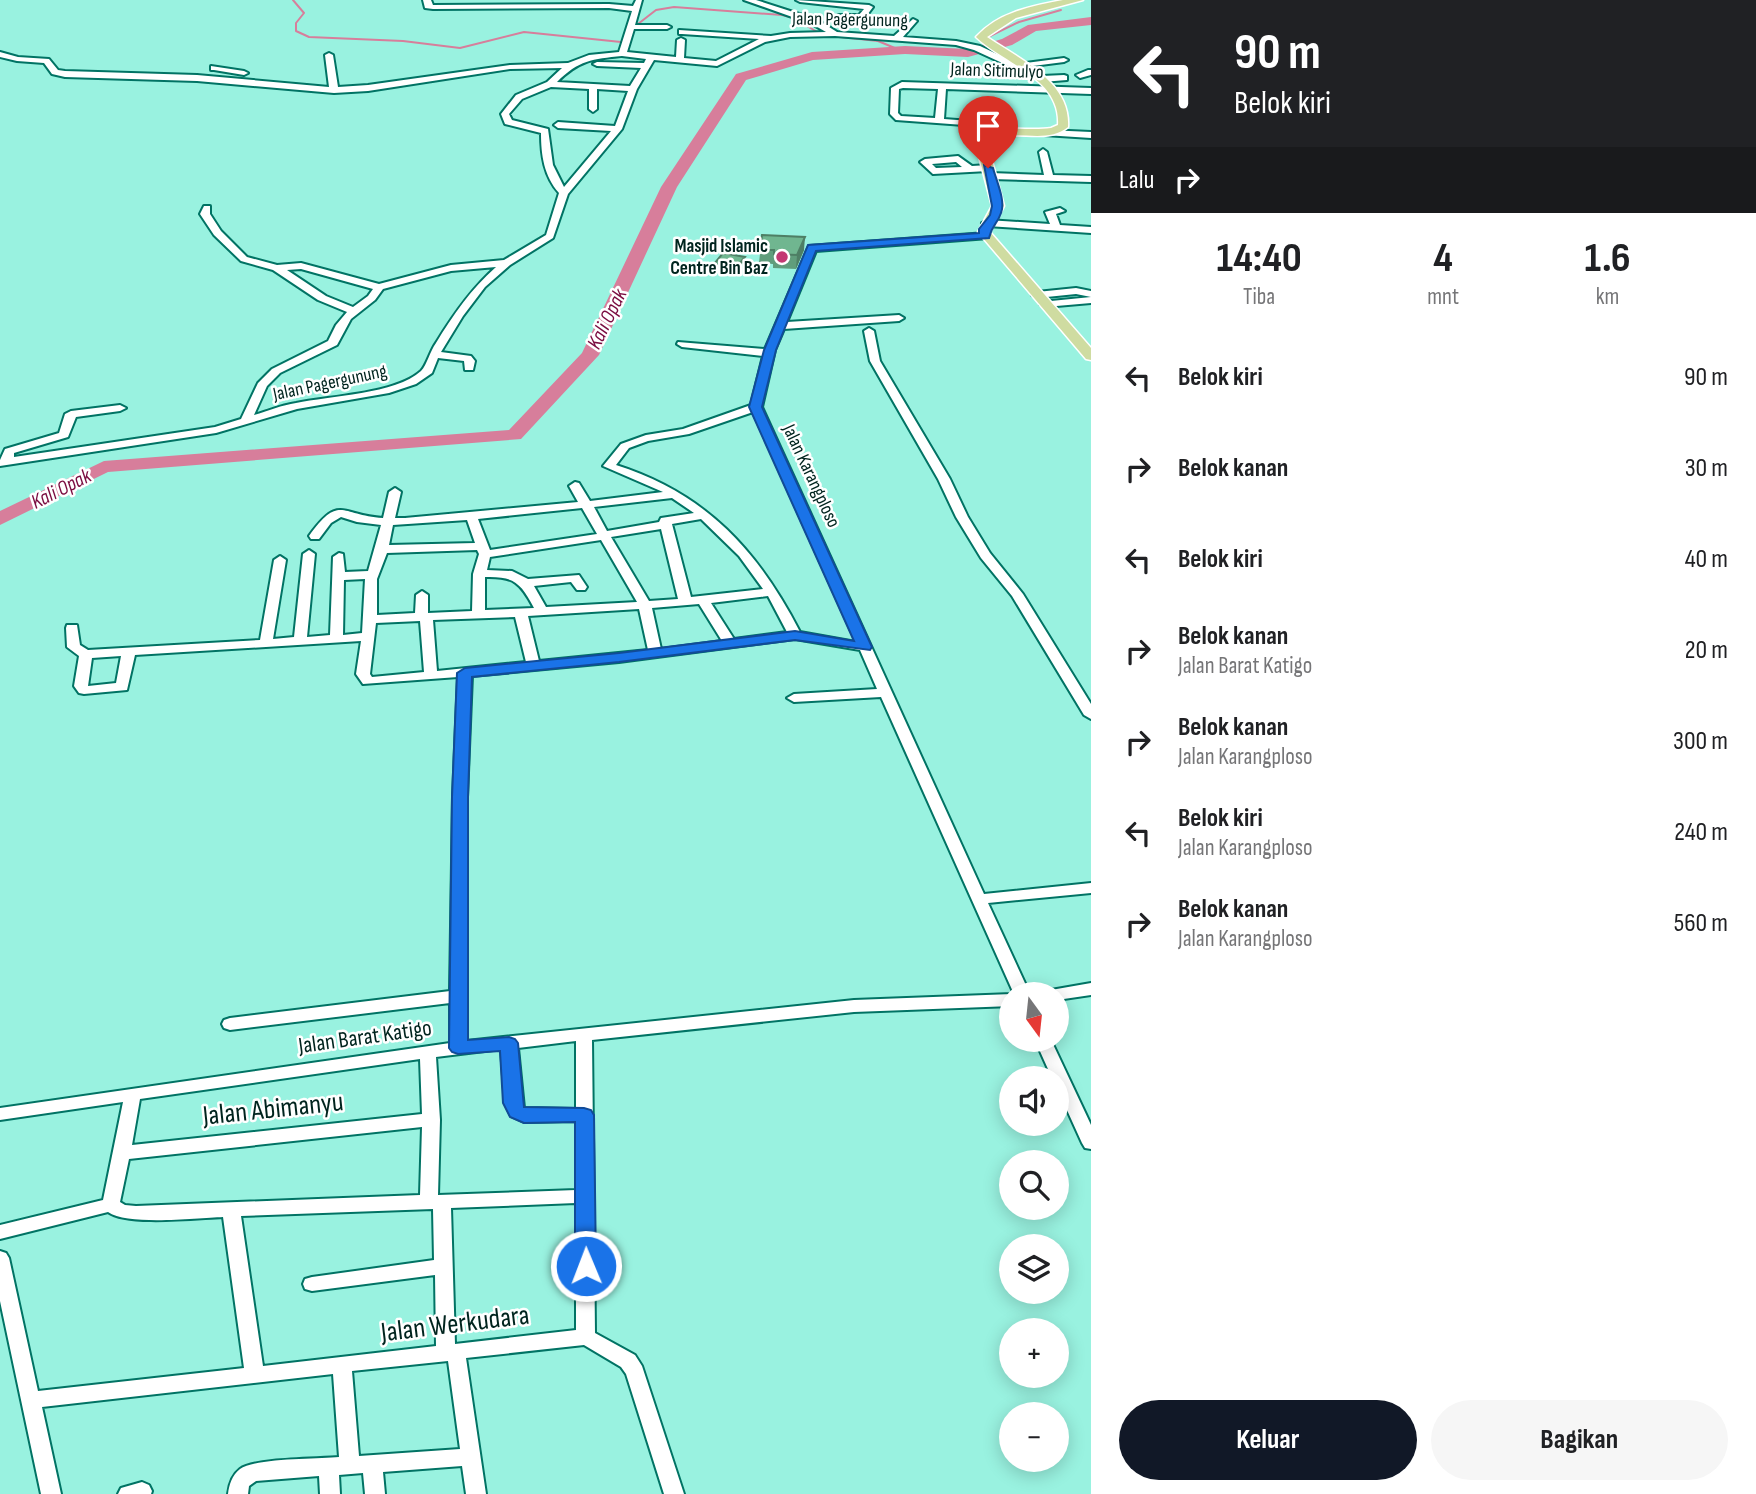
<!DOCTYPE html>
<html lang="id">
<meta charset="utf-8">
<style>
:root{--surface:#fff;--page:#f6f6f6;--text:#202124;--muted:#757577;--accent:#111827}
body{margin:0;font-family:"Sofia Sans Condensed",sans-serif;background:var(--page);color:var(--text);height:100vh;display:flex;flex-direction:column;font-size:26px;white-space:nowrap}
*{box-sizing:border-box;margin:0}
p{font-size:23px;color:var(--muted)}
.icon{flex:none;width:38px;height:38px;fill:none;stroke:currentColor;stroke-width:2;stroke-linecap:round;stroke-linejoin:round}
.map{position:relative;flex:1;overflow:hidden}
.panel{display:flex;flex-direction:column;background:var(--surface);width:665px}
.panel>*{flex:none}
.banner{background:#202124;color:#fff;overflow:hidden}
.needle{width:46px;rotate:165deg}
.fabs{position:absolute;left:999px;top:982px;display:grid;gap:14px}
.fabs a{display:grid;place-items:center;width:70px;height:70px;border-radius:50%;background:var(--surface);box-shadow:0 4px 18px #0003;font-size:35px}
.pin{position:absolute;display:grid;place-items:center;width:60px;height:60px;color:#fff;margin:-72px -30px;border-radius:50% 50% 50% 0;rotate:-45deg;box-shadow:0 0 7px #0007}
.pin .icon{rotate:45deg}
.me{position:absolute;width:77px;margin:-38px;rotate:359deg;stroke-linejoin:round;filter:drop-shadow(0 0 5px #0008)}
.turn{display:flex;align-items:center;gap:24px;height:147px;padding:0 28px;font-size:32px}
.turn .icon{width:91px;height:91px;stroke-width:2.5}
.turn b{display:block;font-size:49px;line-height:60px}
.then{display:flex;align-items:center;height:66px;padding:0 28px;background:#0003;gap:14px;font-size:26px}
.eta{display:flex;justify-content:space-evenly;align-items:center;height:119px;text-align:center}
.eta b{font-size:42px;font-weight:700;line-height:49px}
.primary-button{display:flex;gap:14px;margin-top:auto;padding:14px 28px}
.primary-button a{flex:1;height:80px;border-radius:42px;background:var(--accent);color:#fff;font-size:28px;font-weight:700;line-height:80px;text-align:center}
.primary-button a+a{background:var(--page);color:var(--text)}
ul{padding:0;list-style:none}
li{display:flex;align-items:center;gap:21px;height:91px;padding:0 28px}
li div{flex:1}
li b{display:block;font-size:26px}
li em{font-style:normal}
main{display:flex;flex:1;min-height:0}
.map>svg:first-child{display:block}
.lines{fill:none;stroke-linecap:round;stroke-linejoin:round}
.stream{stroke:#d77e9b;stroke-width:2}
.river{fill:#d77e9b;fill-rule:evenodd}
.minor-casing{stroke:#017364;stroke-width:4}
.major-casing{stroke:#fff;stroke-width:3}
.minor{fill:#fff;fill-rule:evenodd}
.major{fill:#cfdca1;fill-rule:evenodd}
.wall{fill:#609d7c}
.shaded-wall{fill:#4e7f65}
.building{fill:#70b690;stroke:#4e7f65;stroke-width:2}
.route{fill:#1a73e8;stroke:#114b97;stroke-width:2}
.poi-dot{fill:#c33972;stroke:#fff;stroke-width:2.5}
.labels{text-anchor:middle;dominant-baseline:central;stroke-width:5;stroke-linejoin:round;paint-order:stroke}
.far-street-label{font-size:19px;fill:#00241e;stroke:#fff}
.far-poi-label{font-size:19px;font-weight:bold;fill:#00241e;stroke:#fff;text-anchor:end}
.far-water-label{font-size:21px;font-style:italic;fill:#7a0c40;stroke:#fff}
.street-label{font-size:23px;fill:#00241e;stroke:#fff}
.near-street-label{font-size:28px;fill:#00241e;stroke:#fff}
</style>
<main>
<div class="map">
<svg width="1091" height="1494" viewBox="0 0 1091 1494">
<rect width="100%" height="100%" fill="#99f2e0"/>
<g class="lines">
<!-- stream -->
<path class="stream" d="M293 0 304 13 296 23V31L309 37 403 41 460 48 524 32 621 42
M638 24 656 10 674 7 782 15 794 18 822 35 878 41 902 51
M986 38 1019 22 1061 10"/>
<!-- river -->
<path class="river" d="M1091 17V25L1036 31 1012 45 968 57 905 54 813 60 746 80 677 187 599 355 521 439 108 472 0 525V511L104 461 509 430 582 353 661 187 736 74 812 52 905 46 968 49 1002 39 1028 25Z"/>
<!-- minor casing -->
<g class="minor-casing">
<path id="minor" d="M423 0H431L433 5 609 4 633 6 636 0H642L635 25H667L671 27 667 29H634L627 52 676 57 677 40 681 38 685 40 684 58 716 61 759 39 682 34H679V30L771 36 790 33 826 32 812 24 744 0H756L818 20 837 32 894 36 913 19 917 21 903 37 956 41 980 46 1018 64 1064 58 1068 60 1064 62 1025 67 1037 74 1033 77 974 50 956 45 835 36 790 37 765 42 717 66 654 60 637 89 622 129 568 194 553 238 510 265 485 287 463 316 441 352 471 356 475 361 473 370H465L464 361 438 358 432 373 416 384 389 393 297 409 216 433 0 466V460L5 449 59 433 65 414 71 411 120 405 126 408 120 411 76 417 68 437 14 453V457L215 427 241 419 258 383 272 369 328 341 336 325 347 312 318 300 273 270 241 261 214 235 200 214 204 206H210V214L221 231 247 257 277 265 301 263 379 284 451 265 504 260 546 235 559 193C544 176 541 155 541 133L505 124 501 114 516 95 547 82 562 68 510 69 368 91 334 93 197 81 65 77 52 74 44 63 17 61 0 57V52L18 57 49 59 58 70 65 71 197 75 329 87 325 55 329 53 333 55 338 87 368 85 510 65 568 63 589 55 619 52 632 11 609 8 433 9 425 8ZM622 56 646 59 644 63 597 62 593 64 597 66 641 68 630 86 557 82C579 60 592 59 622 56ZM551 87 589 89V109L593 112 597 109V89L628 91 615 126 558 122 554 125 558 128 611 131 564 187 553 165 548 129 512 120 509 114 522 99ZM496 267C471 289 453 315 436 343 430 351 427 365 421 371 396 394 329 396 296 403 282 405 268 411 254 415L267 386 280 373 337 345 351 319 375 300 383 289 451 271ZM301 269 373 289 368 296 353 307 326 296 287 270Z
M796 0 869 5 873 7 864 19H841L837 17 838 15H859L864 9 800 2Z
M211 66 244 71 248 73 244 75 214 70H211Z
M1088 70H1091V75L1080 78 1076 75Z
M1064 75 1067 76V80L1042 82 1038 79 1042 76Z
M902 82 1091 88V94L946 89 944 119 997 123 1005 134 1001 137 991 127 896 120 890 114 891 88ZM903 88 938 89 935 118 901 116 898 113 899 89Z
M1047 130 1091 132V138L1044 135 1043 133Z
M1043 149 1047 152 1053 175 1091 176V182L991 179 986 176 991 173 1044 175 1039 152Z
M958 156 972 166 988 165 993 168 988 171 933 174 920 162 925 159ZM956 162 962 167 936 168 932 164Z
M1060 208 1065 211 1056 214 1060 225 1091 227V233L987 226 982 223 987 220 1050 224 1045 212Z
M986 233 991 236 989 238 816 251 787 322 899 315 904 318 899 321 784 329 775 350 762 407 984 894 1091 883V893L988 903 1030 994H1014L881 697 794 702 787 698 794 694 877 689 860 650 795 639 619 662 472 676 467 797 466 1041 854 1000 1012 994V1006L854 1012 592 1040 595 1333 635 1355 642 1366 684 1494H664L626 1374 621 1367 584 1345 466 1358 486 1494H466L462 1466 383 1472 385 1494H365L363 1473 339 1475 340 1494H320L319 1476 256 1481 249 1486 248 1494H228C229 1485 232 1475 240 1469 255 1458 318 1459 339 1457L333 1374 42 1407 61 1494H41L0 1301V1251L6 1253 9 1258 38 1391 244 1368 223 1217C197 1218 128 1226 108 1212L0 1239V1225L103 1200 123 1102 0 1120V1108L450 1043V1003L230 1030 224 1028 222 1024 224 1020 230 1018 450 991 453 797 458 677 363 684 356 674 361 641 135 655 127 690 84 694 79 693 74 686 79 656 67 647 66 628 67 625H77L80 645 88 650 260 640 274 560 280 556 286 560 273 639 294 637 303 554 309 550 315 554 307 637 330 635 333 557 339 553 343 554 345 572 368 571 381 525 357 522 341 517 331 523 319 539H311L309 536C340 493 341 516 383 518L389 492 395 488 401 492 395 518H405L578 502 569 486 575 482 579 483 590 501 663 492 603 466 621 444 646 435 683 429 751 405 763 356 682 347 677 344 678 342 765 349 809 246ZM753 412 856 642 800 632C758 551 707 494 616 465L629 448 648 441 689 434ZM672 498 694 513 661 518 659 522 607 531 594 507ZM582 508 597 534 490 550 478 519ZM701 519 739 556 763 589 691 597 672 524ZM467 520 475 543 389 545 393 525ZM661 529 678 599 649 601 611 537ZM601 540 637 602 546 607 534 586 571 582 577 590H585L587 587 579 575 528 579 512 571 487 570 490 557ZM477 550 479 554 473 574 472 611 428 613V595L422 591 416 595 415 613 377 615V579L387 553ZM485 577C514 576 521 583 534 608L485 610ZM365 579 362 633 343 635 344 580ZM768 596 787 632 734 639 711 603ZM699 604 722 641 661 649 652 608ZM639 609 648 650 539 661 528 616ZM515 617 526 662 437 671 433 620ZM420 621 424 672 372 677 370 674 376 623ZM121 656 116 683 88 686 92 658ZM576 1041V1109L524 1108 518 1048ZM501 1049 505 1103 511 1116 524 1122 576 1121V1190L438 1195 440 1120 436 1057ZM420 1059 422 1114 132 1145 140 1099ZM422 1127 420 1195 136 1206 125 1205 120 1202 129 1159ZM576 1203V1330L455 1344 451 1208ZM433 1209 434 1260 312 1277 305 1279 303 1284 305 1289 312 1291 435 1275 436 1346 263 1366 241 1216ZM448 1361 460 1449 359 1456 352 1371Z
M1076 288 1091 291V303L1045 307 1040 304 1041 302 1091 297 1076 294 1037 298 1032 295 1037 292Z
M869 328 874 331 880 361 950 479 968 517 990 553 1023 594 1091 704V719L1084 715 1012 596 981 558 956 517 938 479 870 361 864 331Z
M1091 983V995L1057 1000V994H1049L1051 990Z
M1035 1040H1051L1091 1125V1149L1085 1148 1082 1143 1057 1088V1078H1052Z
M142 1482 149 1485 152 1491 151 1494H118L121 1488Z"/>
</g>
<!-- major casing -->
<g class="major-casing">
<path id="major" d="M1063 0H1083L1016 18 987 37C1019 59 1071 81 1068 127 1045 146 1011 126 987 142L1004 206 990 232 1091 348V360L1086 359 978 232 992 206 975 141C995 122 1026 132 1051 128L1058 125C1061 78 1004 64 976 37 998 12 1032 6 1063 0Z"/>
</g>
<!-- minor -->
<use href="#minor" class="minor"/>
<!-- major -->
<use href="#major" class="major"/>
</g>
<!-- wall -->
<path class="wall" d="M762 235 804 250 796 269 773 268V264L759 263Z
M745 257 744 261 736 272 714 268V264Z"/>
<!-- shaded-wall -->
<path class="shaded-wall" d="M805 237 804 250 796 269 797 255Z
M745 257 744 261 736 272V268Z"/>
<!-- building -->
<path class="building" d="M762 235 805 237 797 255 774 254V250H760Z
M723 253 745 257 736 268 714 264Z"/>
<!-- route -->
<path class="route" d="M984 165 993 168C996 180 1006 201 1001 213 997 225 992 224 989 238L816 251 776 350 762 407 872 647 870 650 795 640 619 662 472 677 468 797V1040L509 1037 515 1039 518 1043 524 1107 584 1108 591 1110 594 1115 596 1266 593 1272 586 1275 578 1272 575 1266V1122L524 1123 510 1117 503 1103 500 1051 458 1054 452 1052 449 1048 452 797 457 673 465 668 619 653 795 631 854 641 749 407 764 350 808 245 979 233V229L990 215 992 206Z"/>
<!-- markers -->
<circle class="poi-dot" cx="782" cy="257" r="7"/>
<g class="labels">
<!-- far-street labels -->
<g class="far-street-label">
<text transform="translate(850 20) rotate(1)">Jalan Pagergunung</text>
<text transform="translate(997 71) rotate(2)">Jalan Sitimulyo</text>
<text transform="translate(330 383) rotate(-12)">Jalan Pagergunung</text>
<text transform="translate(811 476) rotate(65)">Jalan Karangploso</text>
</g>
<!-- far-poi labels -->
<g class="far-poi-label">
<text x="768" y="246">Masjid Islamic<tspan x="768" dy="22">Centre Bin Baz</tspan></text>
</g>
<!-- far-water labels -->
<g class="far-water-label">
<text transform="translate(607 319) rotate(-64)">Kali Opak</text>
<text transform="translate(61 489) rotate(-27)">Kali Opak</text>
</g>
<!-- street labels -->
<g class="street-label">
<text transform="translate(365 1037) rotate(-8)">Jalan Barat Katigo</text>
</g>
<!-- near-street labels -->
<g class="near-street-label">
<text transform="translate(273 1109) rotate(-6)">Jalan Abimanyu</text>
<text transform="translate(455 1324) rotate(-7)">Jalan Werkudara</text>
</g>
</g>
</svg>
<div class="fabs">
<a><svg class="needle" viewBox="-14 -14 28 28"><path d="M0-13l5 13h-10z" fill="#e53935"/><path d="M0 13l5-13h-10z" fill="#757577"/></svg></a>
<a><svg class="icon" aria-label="sound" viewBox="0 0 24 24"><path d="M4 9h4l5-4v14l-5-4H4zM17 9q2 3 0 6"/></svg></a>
<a><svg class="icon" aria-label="search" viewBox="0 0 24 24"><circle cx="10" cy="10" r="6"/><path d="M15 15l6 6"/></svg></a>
<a><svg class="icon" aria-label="layers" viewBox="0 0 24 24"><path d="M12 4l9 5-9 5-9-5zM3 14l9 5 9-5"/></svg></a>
<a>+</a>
<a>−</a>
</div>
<div class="pin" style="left:988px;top:168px;background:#d93025"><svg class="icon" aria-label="arrive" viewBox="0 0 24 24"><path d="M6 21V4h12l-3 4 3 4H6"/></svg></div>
<svg class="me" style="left:586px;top:1266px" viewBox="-20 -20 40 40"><circle r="17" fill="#1a73e8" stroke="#fff" stroke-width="3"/><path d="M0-11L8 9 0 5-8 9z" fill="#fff"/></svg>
</div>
<section class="panel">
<div class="banner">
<div class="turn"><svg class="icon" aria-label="left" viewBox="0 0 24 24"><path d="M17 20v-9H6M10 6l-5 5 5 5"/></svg><div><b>90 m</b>Belok kiri</div></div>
<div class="then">Lalu<svg class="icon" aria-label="right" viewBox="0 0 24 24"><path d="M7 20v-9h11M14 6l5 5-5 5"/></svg></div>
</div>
<div class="eta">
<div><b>14:40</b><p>Tiba</p></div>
<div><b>4</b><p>mnt</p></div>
<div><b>1.6</b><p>km</p></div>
</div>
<ul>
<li><svg class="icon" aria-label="left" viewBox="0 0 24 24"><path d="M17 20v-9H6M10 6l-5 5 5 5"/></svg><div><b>Belok kiri</b></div><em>90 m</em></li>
<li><svg class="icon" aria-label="right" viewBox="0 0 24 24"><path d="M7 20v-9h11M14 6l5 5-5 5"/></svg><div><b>Belok kanan</b></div><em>30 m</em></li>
<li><svg class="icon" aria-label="left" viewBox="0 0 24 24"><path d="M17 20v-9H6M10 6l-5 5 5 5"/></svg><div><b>Belok kiri</b></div><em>40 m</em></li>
<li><svg class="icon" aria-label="right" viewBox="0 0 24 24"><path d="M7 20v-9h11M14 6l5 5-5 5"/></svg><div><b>Belok kanan</b><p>Jalan Barat Katigo</p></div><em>20 m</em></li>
<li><svg class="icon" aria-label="right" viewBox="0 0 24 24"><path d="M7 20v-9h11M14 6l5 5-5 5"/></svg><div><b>Belok kanan</b><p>Jalan Karangploso</p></div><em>300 m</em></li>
<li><svg class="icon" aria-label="left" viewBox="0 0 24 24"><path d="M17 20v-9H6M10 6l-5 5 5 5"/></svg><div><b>Belok kiri</b><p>Jalan Karangploso</p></div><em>240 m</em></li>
<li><svg class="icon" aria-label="right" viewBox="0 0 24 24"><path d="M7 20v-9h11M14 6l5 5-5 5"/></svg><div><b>Belok kanan</b><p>Jalan Karangploso</p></div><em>560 m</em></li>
</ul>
<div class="primary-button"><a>Keluar</a><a>Bagikan</a></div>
</section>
</main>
